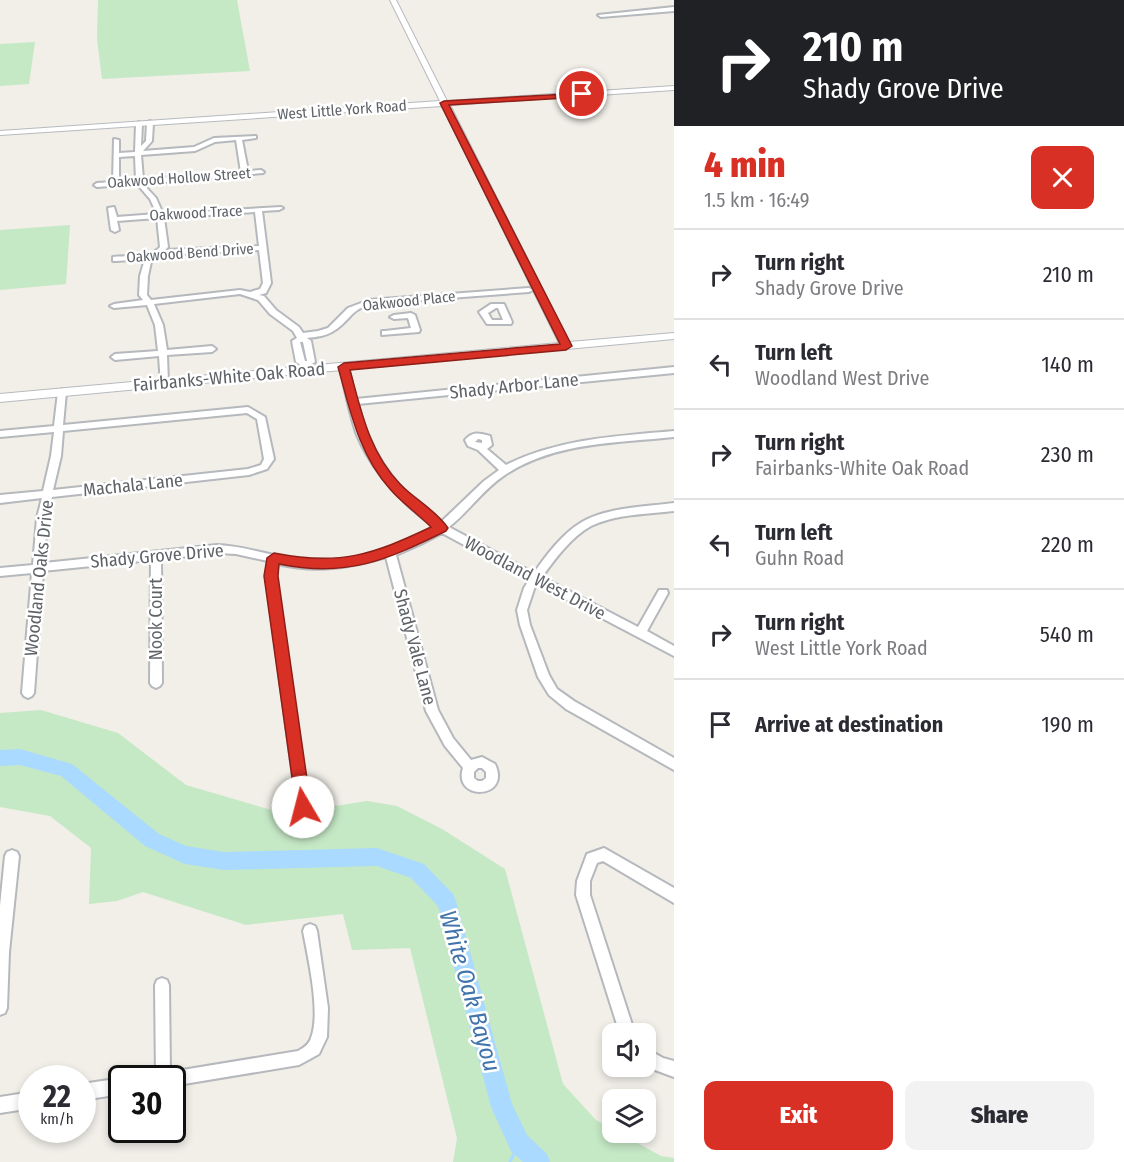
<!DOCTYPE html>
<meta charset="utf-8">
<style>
:root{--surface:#fff;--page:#f2f2f3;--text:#2b2b33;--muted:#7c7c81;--line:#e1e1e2;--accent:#d93025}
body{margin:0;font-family:"Fira Sans Condensed",sans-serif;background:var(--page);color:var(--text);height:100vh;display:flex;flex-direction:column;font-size:22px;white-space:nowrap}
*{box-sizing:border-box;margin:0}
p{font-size:20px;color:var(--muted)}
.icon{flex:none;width:33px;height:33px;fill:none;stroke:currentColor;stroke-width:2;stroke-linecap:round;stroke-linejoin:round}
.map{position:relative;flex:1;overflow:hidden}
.drawer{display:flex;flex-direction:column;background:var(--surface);width:450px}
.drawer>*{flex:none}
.hud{background:#202124;color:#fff;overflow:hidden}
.controls{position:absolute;left:602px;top:1023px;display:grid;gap:12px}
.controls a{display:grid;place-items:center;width:54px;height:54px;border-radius:12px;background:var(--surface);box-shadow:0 3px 9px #0003;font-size:30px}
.speed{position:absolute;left:18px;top:1065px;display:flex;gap:12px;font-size:30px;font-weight:700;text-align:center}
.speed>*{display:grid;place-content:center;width:78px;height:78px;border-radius:50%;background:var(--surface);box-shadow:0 3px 9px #0003;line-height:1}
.speed small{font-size:15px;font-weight:400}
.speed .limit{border:3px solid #111;border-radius:9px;background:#fff;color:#111}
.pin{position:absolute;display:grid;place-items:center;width:51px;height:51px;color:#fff;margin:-26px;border:3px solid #fff;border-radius:50%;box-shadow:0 2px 6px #0007}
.me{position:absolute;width:66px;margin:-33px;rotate:352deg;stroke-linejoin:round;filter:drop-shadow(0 0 4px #0008)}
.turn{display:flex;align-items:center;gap:21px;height:126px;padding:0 30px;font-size:27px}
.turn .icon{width:78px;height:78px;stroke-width:2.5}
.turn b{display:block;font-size:42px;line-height:51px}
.round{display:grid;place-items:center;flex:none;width:63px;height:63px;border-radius:12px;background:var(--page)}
.overview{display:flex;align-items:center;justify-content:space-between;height:102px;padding:0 30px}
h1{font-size:36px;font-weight:800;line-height:45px;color:var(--accent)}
.cta{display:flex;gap:12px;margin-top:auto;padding:12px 30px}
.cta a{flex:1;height:69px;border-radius:12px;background:var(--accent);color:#fff;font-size:24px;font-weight:800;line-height:69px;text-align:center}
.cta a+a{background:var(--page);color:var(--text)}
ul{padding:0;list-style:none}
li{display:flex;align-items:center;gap:18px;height:90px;padding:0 30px;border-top:2px solid var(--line)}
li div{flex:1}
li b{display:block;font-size:22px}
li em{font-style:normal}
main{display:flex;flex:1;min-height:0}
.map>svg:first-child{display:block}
.green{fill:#c5e8c5}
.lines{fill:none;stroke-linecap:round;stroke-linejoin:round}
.stream{stroke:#aadaff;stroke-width:3}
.river{fill:#aadaff;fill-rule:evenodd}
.street-casing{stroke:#b5b8bc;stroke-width:4}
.secondary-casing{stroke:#b6babf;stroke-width:2}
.street{fill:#fff;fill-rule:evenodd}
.secondary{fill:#fff;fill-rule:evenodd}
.route{fill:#d93025;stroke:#8d1f18;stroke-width:1.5}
.labels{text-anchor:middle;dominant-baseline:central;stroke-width:5;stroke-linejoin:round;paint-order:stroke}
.far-street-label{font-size:15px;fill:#5f6368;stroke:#fff}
.street-label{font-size:18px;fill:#5f6368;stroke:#fff}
.near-water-label{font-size:24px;font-style:italic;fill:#4174aa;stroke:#fff}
</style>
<main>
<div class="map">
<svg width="674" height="1162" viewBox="0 0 674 1162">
<rect width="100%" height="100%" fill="#f1efe8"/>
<!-- green -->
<path class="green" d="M98 0H237L250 71 102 79 97 39Z
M35 42 29 84 0 86V44Z
M70 225 66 284 0 290V230Z
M41 710 118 733 186 785 285 814 367 801 397 806 442 829 505 869 563 1084 596 1120 612 1129V1132L619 1133 661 1156 674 1158V1162H453L457 1138 410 948 352 950 343 914 246 925 143 892 117 901 89 904 91 848 50 816 0 807V713Z"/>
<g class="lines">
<!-- stream -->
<path class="stream" d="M510 1162 519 1143"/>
<!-- river -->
<path class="river" d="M20 749 72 764 159 834 186 846 224 852 377 848 424 864 453 894 456 901 512 1104 527 1135 547 1154 550 1162H523L511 1151 491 1107 438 906 411 878 377 866 224 870 185 864 145 846 61 776 20 765 0 766V750Z"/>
<!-- street casing -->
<g class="street-casing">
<path id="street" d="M674 7V11L601 17 598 15Z
M150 121 153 123 152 141 143 151 194 147 214 138 256 136V138L242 140 248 171 261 170 264 172 263 173 143 184 156 198 163 214 281 207 283 208 279 210 262 211 271 283 266 293 259 295 264 296 276 310 299 327 303 333 318 331 328 328 348 308 369 300 529 288 533 290 529 292 370 304C351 310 350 320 335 330 327 336 316 337 307 338L311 341 315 362 305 368 296 362 292 341 297 338 293 331 270 314 258 300 240 294 154 304 163 325 167 350 212 346 216 349 212 352 167 355 168 383 164 386 161 385 159 356 115 360 111 357 115 354 158 351 155 325 147 305 114 308 110 306 114 304 143 300 139 295 140 276 145 259 116 261H113V257C128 255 150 259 160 247L157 218 117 221 119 230 115 232 111 230 108 208 114 207 117 217 156 214V212L150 199 137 184 97 187 94 185 97 183 113 182 114 139 119 140V153L135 152 136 124 139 122 142 124 141 146 146 141 147 123ZM236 140 241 172 143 179 141 155 195 151 215 142ZM135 156 136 180 119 181V157ZM255 212 259 246 165 250 168 247 164 218ZM259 250 263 283 260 289 250 292 240 290 151 300 147 295 148 276 152 257 160 255ZM300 342H303L307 361H305Z
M491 304H504L512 322 511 324H487L479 312ZM496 308H498L503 320H492L488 313Z
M411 313 415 315 420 330 419 332 382 335V331H385L411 328 408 318 394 319 390 317 394 315Z
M344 364 348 367 356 399 674 367V373L358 404C371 457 398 491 441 522L484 481 499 470 478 450 468 446 465 440C473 431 479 433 490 436L492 445 487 449 506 465C558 439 616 436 674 431V437C617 443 551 442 502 477 482 491 468 512 449 527L534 573C547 554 562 534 582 522 608 507 645 507 674 503V511C647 514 616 514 591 526 571 537 555 559 542 577L638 627 659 590H667L668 593 647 631 674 646V656L537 584 534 589 527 610 530 625 549 675 557 689 574 701 674 758V770L566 709 549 695 538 677 520 625 517 610 524 588 529 580 442 533 421 544 396 555 438 710 453 738 471 760 482 757 495 764C512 800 452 801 463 768L445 746 426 711 386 557C350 568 315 573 278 564L276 576 309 807 307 811 303 813 299 811 297 807 266 576 268 561 236 554 217 553 161 559 162 683 160 686 156 688 152 686 150 683 151 560 43 571 34 693 32 696 28 698 24 696 22 693 32 573 0 576V568L33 565 37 518 42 498 0 503V495L43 491 51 456 54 432 0 437V431L54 426 58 392 62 389 66 392 63 425 248 407 265 417 274 459 267 469 249 475 52 497 47 518 44 563 217 545C244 546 268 555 293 559 340 567 396 554 434 527 402 503 373 473 357 435 349 413 345 389 340 367ZM247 413 257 419 264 459 261 465 248 469 53 490 61 456 63 431ZM478 439 482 440V443L475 442ZM478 768H482L486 772V778L482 781H478L474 778V772Z
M604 848 674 888V903L603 861 597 863 590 881V895L635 1034H620L576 895 577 881 587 854Z
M12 850 17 852 19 856 9 952 7 1008 5 1013 0 1015V906L5 856 7 852Z
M310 924 315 926 317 931 328 1008 327 1037 319 1054 299 1065 172 1086V1078H156L155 985 157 980 162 978 167 980 169 985 170 1072 298 1051C303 1048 309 1045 311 1038 321 1013 308 958 303 931L305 926Z
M645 1048 663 1058 674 1061V1077L655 1070 645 1064Z
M122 1078V1094L82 1100V1084Z
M32 1092V1108L0 1113V1097Z"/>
</g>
<!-- secondary casing -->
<g class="secondary-casing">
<path id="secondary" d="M390 0H396L447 101 674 86V90L450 105 569 342 674 333V339L0 402V394L559 343 442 106 0 135V131L440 101Z"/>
</g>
<!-- street -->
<use href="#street" class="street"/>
<!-- secondary -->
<use href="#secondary" class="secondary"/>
</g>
<!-- route -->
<path class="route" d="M585 93V96L582 97 449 105 572 346 566 350 350 370C361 410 369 452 400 484 414 499 436 510 448 528L446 531C387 560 347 578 279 564L278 576 311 807 309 813 303 815 297 813 264 576 267 558 274 553C340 566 372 555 431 527 418 514 402 503 390 489 359 455 350 410 338 367L344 363 560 344 440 103 444 101Z"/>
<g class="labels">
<!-- far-street labels -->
<g class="far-street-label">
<text transform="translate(342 110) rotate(-4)">West Little York Road</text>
<text transform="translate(179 178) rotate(-4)">Oakwood Hollow Street</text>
<text transform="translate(196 213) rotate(-3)">Oakwood Trace</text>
<text transform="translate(190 253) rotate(-4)">Oakwood Bend Drive</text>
<text transform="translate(409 301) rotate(-6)">Oakwood Place</text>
</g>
<!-- street labels -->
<g class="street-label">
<text transform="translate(229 377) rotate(-5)">Fairbanks-White Oak Road</text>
<text transform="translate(514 386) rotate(-6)">Shady Arbor Lane</text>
<text transform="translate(133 485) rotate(-6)">Machala Lane</text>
<text transform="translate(157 556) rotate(-5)">Shady Grove Drive</text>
<text transform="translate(39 578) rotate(-84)">Woodland Oaks Drive</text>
<text transform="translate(535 578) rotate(28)">Woodland West Drive</text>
<text transform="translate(156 619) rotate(-90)">Nook Court</text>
<text transform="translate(415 647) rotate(75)">Shady Vale Lane</text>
</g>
<!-- near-water labels -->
<g class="near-water-label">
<text transform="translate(470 991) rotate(74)">White Oak Bayou</text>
</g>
</g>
</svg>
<div class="controls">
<a><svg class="icon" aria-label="sound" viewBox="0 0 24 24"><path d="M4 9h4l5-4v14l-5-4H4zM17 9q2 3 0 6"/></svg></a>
<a><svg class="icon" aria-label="layers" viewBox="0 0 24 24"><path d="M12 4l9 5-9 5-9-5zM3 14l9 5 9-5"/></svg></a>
</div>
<div class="speed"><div>22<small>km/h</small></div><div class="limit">30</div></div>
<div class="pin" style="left:582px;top:94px;background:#d93025"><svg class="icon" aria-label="arrive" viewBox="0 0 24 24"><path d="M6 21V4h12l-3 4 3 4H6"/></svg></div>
<svg class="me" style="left:303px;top:807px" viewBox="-20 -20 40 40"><circle r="19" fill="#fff"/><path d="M0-13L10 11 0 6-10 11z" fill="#d93025"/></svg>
</div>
<section class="drawer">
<div class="hud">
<div class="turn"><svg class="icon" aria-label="right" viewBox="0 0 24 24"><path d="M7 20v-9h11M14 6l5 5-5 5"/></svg><div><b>210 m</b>Shady Grove Drive</div></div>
</div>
<div class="overview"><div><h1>4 min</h1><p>1.5 km · 16:49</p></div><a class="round" style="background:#d93025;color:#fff"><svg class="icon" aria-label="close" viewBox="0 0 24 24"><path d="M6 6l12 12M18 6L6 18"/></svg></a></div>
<ul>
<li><svg class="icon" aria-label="right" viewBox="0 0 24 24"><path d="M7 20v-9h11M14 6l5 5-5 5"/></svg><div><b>Turn right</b><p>Shady Grove Drive</p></div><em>210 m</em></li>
<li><svg class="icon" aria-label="left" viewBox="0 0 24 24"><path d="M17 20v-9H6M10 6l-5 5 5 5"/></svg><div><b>Turn left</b><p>Woodland West Drive</p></div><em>140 m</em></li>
<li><svg class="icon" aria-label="right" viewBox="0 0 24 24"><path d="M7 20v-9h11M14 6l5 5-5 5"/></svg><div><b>Turn right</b><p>Fairbanks-White Oak Road</p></div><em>230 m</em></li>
<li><svg class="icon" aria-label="left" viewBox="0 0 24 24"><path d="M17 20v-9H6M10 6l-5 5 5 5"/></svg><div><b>Turn left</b><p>Guhn Road</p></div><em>220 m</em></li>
<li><svg class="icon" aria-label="right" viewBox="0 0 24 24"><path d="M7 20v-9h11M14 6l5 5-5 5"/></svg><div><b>Turn right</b><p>West Little York Road</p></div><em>540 m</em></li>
<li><svg class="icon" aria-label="arrive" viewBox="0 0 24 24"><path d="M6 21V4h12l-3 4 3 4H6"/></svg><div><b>Arrive at destination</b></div><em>190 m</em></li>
</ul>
<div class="cta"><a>Exit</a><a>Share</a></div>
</section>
</main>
